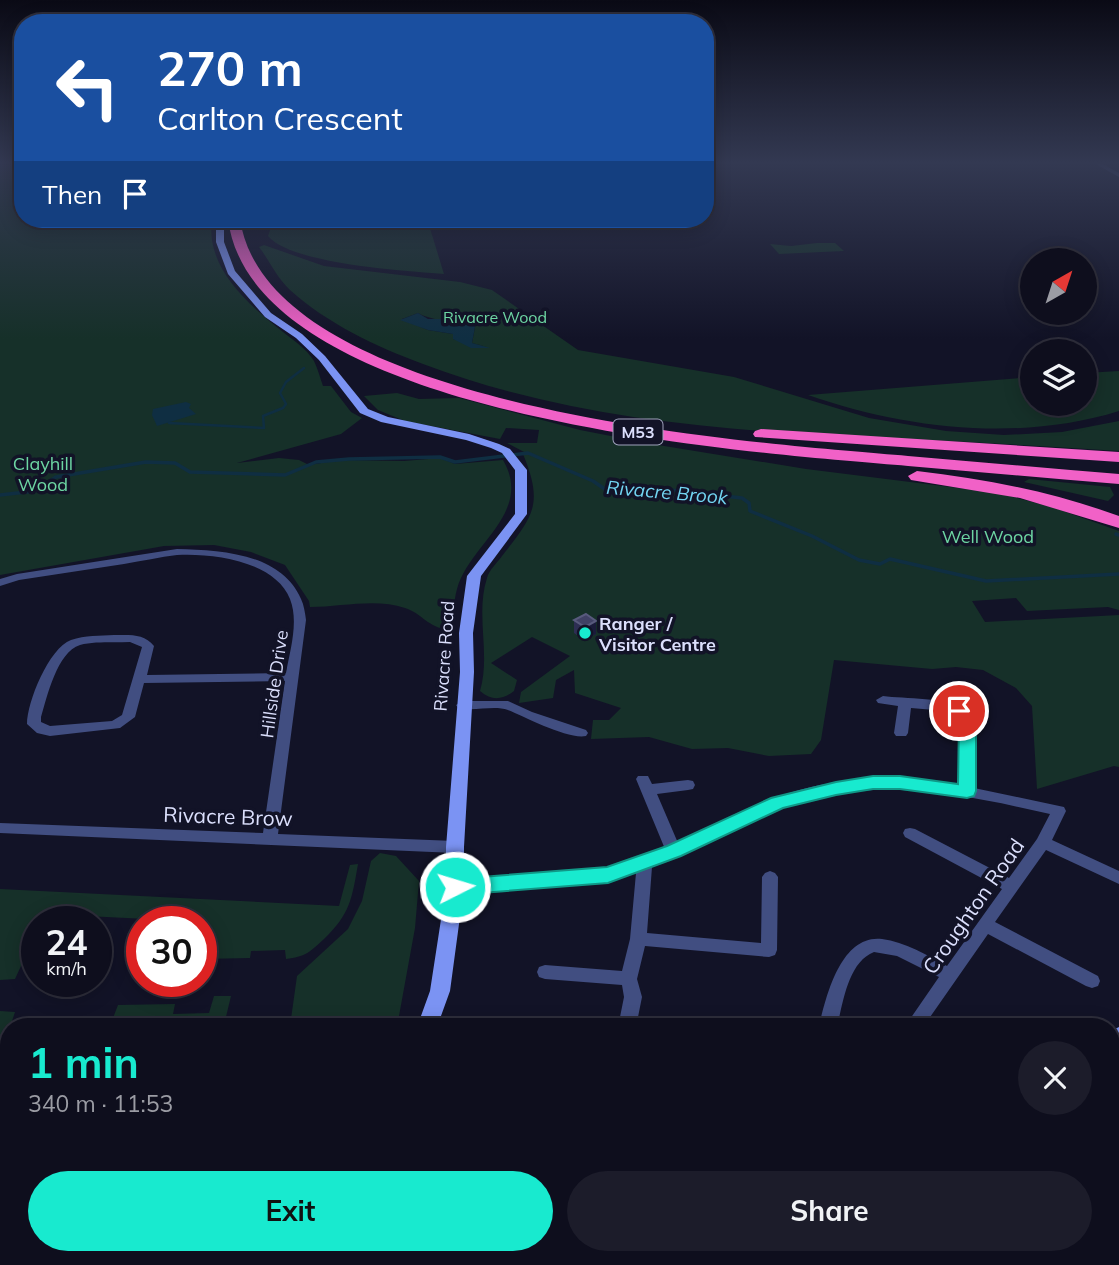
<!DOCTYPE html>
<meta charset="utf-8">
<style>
:root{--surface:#0e0e1d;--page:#1c1c2a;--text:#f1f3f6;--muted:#9b9ca4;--line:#2e2e3b;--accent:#18eacf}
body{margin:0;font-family:Mulish,sans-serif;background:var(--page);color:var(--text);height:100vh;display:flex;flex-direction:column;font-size:26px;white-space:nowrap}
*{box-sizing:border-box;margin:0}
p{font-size:23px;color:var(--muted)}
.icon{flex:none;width:38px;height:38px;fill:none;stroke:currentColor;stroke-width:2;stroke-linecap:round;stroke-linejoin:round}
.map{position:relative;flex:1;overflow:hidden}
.panel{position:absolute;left:0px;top:1018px;width:1120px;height:247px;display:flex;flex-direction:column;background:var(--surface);border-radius:28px 28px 0 0;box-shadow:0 4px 18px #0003,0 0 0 2px var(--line)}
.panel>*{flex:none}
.hud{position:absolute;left:14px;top:14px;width:700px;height:214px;border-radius:28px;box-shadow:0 4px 18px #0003,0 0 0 2px var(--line);background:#1a4fa0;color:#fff;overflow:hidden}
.needle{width:46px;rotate:39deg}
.fabs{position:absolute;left:1020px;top:248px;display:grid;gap:14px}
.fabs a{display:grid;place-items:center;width:77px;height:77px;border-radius:50%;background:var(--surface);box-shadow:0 4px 18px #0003,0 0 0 2px var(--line);font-size:35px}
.speed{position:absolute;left:21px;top:906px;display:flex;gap:14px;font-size:35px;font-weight:700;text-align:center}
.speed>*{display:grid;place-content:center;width:91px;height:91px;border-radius:50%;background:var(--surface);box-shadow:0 4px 18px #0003,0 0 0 2px var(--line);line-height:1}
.speed small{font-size:18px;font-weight:400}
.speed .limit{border:10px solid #d22;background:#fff;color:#111}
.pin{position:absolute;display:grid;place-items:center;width:60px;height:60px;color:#fff;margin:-30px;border:4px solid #fff;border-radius:50%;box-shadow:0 2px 7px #0007}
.me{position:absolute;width:77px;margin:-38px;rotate:85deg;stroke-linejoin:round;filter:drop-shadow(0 0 5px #0008)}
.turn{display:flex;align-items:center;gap:24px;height:147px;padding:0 28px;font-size:32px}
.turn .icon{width:91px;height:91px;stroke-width:2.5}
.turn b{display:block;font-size:49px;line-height:60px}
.then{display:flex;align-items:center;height:66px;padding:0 28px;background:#0003;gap:14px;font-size:26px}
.round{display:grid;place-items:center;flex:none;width:74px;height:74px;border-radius:37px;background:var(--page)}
.headline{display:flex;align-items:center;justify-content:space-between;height:119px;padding:0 28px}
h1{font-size:42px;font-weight:700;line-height:52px;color:var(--accent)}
.button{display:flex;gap:14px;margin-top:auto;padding:14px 28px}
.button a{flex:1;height:80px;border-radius:42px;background:var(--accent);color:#111;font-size:28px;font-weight:700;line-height:80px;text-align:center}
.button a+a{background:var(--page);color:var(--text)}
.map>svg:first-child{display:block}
.green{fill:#163029;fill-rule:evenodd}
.water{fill:#0f2e42}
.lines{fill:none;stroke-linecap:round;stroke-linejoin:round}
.stream-far1{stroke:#0f2e42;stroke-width:2.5}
.stream{stroke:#0f2e42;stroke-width:3.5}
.street{fill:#414e81;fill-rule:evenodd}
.secondary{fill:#7b93f3;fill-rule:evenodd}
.highway{fill:#f161c7;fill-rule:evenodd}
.wall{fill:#2d2e53}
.shaded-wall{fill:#1a1b3a}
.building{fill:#404165;stroke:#585a7d;stroke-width:2}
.route{fill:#18eacf;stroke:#109887;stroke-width:2}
.poi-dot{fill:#18eacf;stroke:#121327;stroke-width:2.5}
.labels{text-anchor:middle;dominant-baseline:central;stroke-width:7;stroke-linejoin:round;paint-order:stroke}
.far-park-label{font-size:16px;fill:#6dd6a3;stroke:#121327}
.shield{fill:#121327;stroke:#9fa2bc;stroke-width:2}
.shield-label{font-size:16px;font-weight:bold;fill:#dbdffc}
.park-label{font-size:18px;fill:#6dd6a3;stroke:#121327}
.poi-label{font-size:18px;font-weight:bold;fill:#dbdffc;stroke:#121327;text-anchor:start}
.street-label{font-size:18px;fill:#dbdffc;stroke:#121327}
.water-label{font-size:19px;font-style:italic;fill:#72d5f2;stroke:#121327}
.near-street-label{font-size:21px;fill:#dbdffc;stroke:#121327}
</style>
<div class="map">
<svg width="1119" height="1265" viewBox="0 0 1119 1265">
<rect width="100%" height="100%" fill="#121327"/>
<!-- green -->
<path class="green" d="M0 165H23V219H212C205 268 248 304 283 332 293 340 307 349 314 361 318 369 320 378 323 386H331L351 412 362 418 341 434 237 463 279 458 299 460 309 465 340 460 404 461 440 458 455 464 503 460C534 513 469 544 457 589 453 603 454 619 453 633L444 632V629C426 625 421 613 405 608 376 598 341 607 310 607L309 601 285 565 251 552 214 545 164 546 0 575Z
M287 219H388L391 227 429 225 444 274C406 271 291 264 268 236L273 222Z
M817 243H835L844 251 779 254 770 244 791 246Z
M264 245 324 266 460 282 492 290 578 350 734 377 869 418 946 431 1004 435 1062 432 1119 421V451C1056 447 992 443 929 440 758 433 584 425 423 364 375 346 328 324 290 290 277 278 269 260 259 247ZM418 313C432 321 458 322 475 327L472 343 487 347 453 339V334L428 330 402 319Z
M1119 371V411C1020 442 905 429 808 395L1032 377V404H1085V373Z
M397 393 419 399 459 398 580 430 652 444 806 469 998 493 1052 507 1119 531V610L1108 607 1027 611 1016 598 972 601 985 622 1119 615V767L1114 766 1037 789 1032 706 1016 688 983 670 956 667 932 669 834 660 821 740 811 754 769 756 728 748 692 749 649 737 591 739 593 720H609L621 708 575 693 574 670 556 680 553 698 519 703 521 692 570 656 532 637 491 663 517 680 514 691C502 700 492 701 480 691 491 654 475 615 487 578 489 570 497 563 502 556 533 516 544 505 523 454L526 453 507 443H537L539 430 506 428 500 439 405 421 378 410 364 396Z
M1029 479 1110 487 1114 495 1108 501 1024 482Z
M380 853 396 856 419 881 415 928 397 1027H337L304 1017 299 1022 291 1019 297 976 348 929 362 901 371 861Z
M358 864C352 899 350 914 324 939 310 952 305 957 286 959L285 950 251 951 250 958 201 959 205 941 201 940V922H147V919L45 914 41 922H37V931L15 979 0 980V889L339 906 350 865Z
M214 996H231L225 1021H243L246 1024 284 1022 281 1027H9V1223L0 1222V1011L15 1012 11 1024H31L33 1019 113 1018 118 1005 175 1004 173 1014 209 1013Z
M1119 1074V1265H1039L1032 1257 1111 1256V1080Z"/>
<!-- water -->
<path class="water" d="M418 313 428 319H445L449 315 472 316 475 327 472 343 490 348H471L453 339V334L428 330 400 320Z
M186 402 191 404 189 408 196 414 157 426 152 415 153 409Z"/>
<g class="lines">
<!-- stream-far1 -->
<path class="stream-far1" d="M169 423 264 428 263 416 283 408 286 404 280 393 286 382 304 368"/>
<!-- stream -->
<path class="stream" d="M0 495 35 491 56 477 146 462 175 463 190 472 285 475 316 462 349 459 440 457 455 462 528 453 593 481 606 490 642 492 652 488 742 498 749 503 750 511 812 536 859 560 880 564 890 559 986 581 1119 574
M1116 534 1119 535"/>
<!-- street -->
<path class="street" d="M1092 162H1099L1119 173V177Z
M177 549C220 550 281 553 301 599 304 605 305 613 306 620L278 834 455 841 460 843 463 847 460 851 455 853 0 833V823L263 833 285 681 144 683 135 717 120 728 50 736 37 733 27 724C27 702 49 648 71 640 85 635 100 636 114 635 129 635 144 633 154 646L147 675 286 673C290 650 299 622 290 599 275 561 213 553 177 555 160 557 142 561 124 564 89 569 54 575 19 580L0 586V579L17 574ZM130 642 142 647 122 715 112 721 50 726 41 722V717C47 697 57 652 80 645 95 641 114 643 130 642Z
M883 696C904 699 948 697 964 709 982 721 976 769 974 788L1064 807 1066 811 1052 840 1119 871V884L1046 850 995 922 1098 976 1100 981 1098 986 1092 988 1086 986 988 934 928 1020 934 1027H911L908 1022 939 977 897 956 874 952C848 962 843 1003 837 1027H819C826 996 841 934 882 939 905 942 927 955 947 966L1002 889 905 837 903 833 905 829 910 828 915 829 1009 878 1037 839 1050 814C962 794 871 775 783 807 738 823 697 850 652 867L647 933 761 943 762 877 765 873 770 871 775 873 778 877 777 950 775 955 769 957 645 946 637 979 642 997 636 1027H618L624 997 622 985 545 979 539 977 537 972 539 967 545 965 622 971 630 939 636 873 609 881 591 883 455 893 449 891 447 887 449 883 455 881 603 870 627 864 638 860 640 857 648 856 665 849 636 779 638 776H648L652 784 688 780 693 781 695 785 693 789 688 790 657 794 678 843C721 823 764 798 811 787 860 776 911 777 960 786L962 748 958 718 946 711 911 708 908 733 906 736H896L894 733 898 706 878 703 876 700Z
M463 701H508L532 712 586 730 588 733 586 736C569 740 525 717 508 710 493 705 474 712 458 708L456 705Z
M915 1256H940L936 1265H911Z"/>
<!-- secondary -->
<path class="secondary" d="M216 219H224V242L235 271 271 313 302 334 325 356 368 409 388 417 469 434 499 444 510 449 527 470V514L481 576 473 633 474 672 464 847V887L450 991 437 1027H417L430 991 446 887V847L460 672 459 633 467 576 515 514V470L502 453 491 448 466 440 381 422 360 413 319 360 296 338 265 317 228 274 216 242Z
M1119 1027V1050L1111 1054V1031Z
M273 1256H300L296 1265H269Z
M765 1256H798L793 1265H761Z
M826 1256H872L868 1265H830Z"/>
<!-- highway -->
<path class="highway" d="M228 219H240C268 411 756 443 908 456 978 462 1049 468 1119 474V484C1049 478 978 472 908 466 752 453 253 419 228 219Z
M761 429 1119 452V462L755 437 753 434 755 431Z
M917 471C986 479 1053 492 1119 516V528L1020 498 911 480 908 476Z"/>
</g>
<!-- wall -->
<path class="wall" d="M574 620 596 634 584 640 574 633Z"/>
<!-- shaded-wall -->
<path class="shaded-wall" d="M596 621V634L584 640 585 627Z"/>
<!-- building -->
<path class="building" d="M586 614 596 621 585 627 574 620Z"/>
<!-- sky -->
<linearGradient id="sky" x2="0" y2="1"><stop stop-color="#0a0a15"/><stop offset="0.48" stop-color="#333952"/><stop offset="1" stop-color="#333952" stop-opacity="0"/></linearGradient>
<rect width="1119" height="339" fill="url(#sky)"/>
<!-- route -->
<path class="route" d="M959 706 965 707 976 720V791L974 796 967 798 900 789H873L836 795 783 808 681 856 608 883 455 895 448 893 445 887 448 882 455 879 607 867 667 846 771 798 836 782 873 776H900L958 784 959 721 951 711Z"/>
<!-- markers -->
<circle class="poi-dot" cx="585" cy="633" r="7"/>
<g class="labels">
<!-- far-park labels -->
<g class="far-park-label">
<text x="495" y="317">Rivacre Wood</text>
</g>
<!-- shield labels -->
<rect class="shield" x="613.5" y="419.5" width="49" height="25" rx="5"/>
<g class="shield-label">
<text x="638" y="432">M53</text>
</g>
<!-- park labels -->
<g class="park-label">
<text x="43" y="463">Clayhill<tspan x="43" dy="21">Wood</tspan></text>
<text x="988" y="536">Well Wood</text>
</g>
<!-- poi labels -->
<g class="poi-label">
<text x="599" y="623">Ranger /<tspan x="599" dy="21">Visitor Centre</tspan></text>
</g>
<!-- street labels -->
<g class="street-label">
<text transform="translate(444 656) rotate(-86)">Rivacre Road</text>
<text transform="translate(274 684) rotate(-82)">Hillside Drive</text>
</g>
<!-- water labels -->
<g class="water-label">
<text transform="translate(667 492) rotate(5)">Rivacre Brook</text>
</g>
<!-- near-street labels -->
<g class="near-street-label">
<text transform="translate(228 816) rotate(2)">Rivacre Brow</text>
<text transform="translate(973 906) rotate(-55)">Croughton Road</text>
</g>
</g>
</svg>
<div class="fabs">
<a><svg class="needle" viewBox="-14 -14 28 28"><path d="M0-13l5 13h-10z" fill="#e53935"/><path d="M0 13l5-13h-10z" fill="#9b9ca4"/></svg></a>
<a><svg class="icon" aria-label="layers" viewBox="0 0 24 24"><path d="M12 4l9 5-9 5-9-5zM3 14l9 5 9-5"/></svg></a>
</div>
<div class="speed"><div>24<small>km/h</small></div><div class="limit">30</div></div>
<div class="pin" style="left:959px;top:711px;background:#d93025"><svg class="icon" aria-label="arrive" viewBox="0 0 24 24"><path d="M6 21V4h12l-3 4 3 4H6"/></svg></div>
<svg class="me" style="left:455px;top:887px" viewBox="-20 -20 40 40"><circle r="17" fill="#18eacf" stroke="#fff" stroke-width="3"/><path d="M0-11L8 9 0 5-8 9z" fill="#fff"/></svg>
<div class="hud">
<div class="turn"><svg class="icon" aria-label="left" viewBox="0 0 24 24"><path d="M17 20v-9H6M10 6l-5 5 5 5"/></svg><div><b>270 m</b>Carlton Crescent</div></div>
<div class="then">Then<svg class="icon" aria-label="arrive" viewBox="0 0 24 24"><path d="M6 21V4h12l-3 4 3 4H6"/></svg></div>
</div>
<section class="panel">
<div class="headline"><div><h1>1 min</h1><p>340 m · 11:53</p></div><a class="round"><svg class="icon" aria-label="close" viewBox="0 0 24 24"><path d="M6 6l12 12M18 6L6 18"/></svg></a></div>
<div class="button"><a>Exit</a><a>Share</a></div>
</section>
</div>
